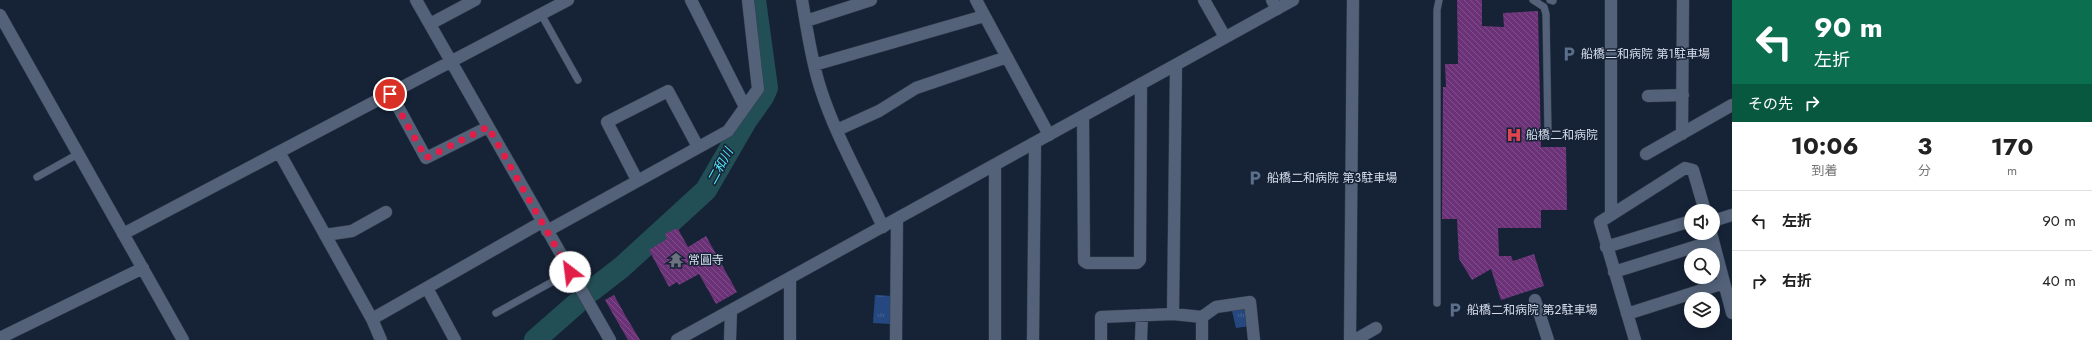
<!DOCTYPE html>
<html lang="ja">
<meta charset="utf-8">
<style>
:root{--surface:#fff;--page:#f2f2f2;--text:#222;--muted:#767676;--line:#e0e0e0}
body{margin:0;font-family:Jost,"Noto Sans JP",sans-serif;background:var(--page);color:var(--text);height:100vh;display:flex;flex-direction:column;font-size:15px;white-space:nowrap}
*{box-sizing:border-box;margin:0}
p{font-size:13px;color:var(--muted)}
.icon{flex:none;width:22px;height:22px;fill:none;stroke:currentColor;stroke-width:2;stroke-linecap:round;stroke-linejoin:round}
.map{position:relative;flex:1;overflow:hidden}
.details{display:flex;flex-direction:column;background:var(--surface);width:360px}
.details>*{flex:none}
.top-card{background:#0b6e4f;color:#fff;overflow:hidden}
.buttons{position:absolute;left:1684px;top:204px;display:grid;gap:8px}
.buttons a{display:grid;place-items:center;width:36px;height:36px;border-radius:50%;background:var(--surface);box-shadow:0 2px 10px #0003;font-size:20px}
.pin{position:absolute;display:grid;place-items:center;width:34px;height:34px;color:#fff;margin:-17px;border:2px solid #fff;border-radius:50%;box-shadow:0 1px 4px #0007}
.me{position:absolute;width:44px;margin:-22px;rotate:330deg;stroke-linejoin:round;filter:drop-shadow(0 0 3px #0008)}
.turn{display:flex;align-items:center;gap:14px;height:84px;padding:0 16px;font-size:18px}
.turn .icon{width:52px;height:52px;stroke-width:2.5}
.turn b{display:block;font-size:28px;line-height:34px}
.then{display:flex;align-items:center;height:38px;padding:0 16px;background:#0003;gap:8px;font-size:15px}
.eta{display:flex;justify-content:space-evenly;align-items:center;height:68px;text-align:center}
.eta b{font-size:24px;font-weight:700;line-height:28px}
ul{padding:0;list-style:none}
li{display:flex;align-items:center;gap:12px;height:60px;padding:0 16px;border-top:1px solid var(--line)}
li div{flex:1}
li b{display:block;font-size:15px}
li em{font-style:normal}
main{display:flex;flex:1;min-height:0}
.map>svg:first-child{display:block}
.park{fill:url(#park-tufts)}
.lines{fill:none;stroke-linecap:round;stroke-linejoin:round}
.river{stroke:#224f55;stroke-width:22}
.building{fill:url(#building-back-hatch)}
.lane-casing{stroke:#353d4e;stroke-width:8}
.street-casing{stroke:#353d4e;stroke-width:13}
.secondary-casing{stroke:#353d4e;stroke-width:13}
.lane{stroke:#536279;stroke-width:7}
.street{stroke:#536279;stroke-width:12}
.secondary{stroke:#536279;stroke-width:12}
.route{stroke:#e11d48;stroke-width:7;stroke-dasharray:0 12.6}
.labels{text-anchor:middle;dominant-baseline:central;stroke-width:3;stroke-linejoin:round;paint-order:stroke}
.poi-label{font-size:12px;fill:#d5ddeb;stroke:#162336;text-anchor:start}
.water-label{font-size:13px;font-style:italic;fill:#52e5f7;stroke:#162336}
</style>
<main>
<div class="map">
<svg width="1732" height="340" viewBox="0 0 1732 340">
<defs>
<pattern id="park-tufts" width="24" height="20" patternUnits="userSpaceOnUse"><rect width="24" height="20" fill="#254880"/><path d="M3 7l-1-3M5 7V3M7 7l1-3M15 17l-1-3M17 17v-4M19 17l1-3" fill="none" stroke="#446292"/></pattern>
<pattern id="building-back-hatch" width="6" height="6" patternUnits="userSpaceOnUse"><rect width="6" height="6" fill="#6c3278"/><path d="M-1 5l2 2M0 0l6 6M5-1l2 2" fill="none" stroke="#804f8b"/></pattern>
</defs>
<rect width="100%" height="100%" fill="#162336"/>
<!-- park -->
<path class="park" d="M875 295 892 296 891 324 873 323Z
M1243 308 1248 312 1250 326 1236 328 1232 311Z"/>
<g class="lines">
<!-- river -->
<path class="river" d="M591 291 622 267 706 190 746 121 763 97 767 88 755 0
M535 340 576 304"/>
</g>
<!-- building -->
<path class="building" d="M1457 0H1482V26L1504 27 1503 13 1538 11 1541 147H1566L1567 210H1541V228H1498L1499 256H1511L1513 261 1534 254 1544 286 1501 300 1491 269 1472 280 1459 259 1457 219H1442L1443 87H1446L1445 64H1458Z
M675 229H678L688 247 706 236 737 292 716 304 699 274 679 285 677 282 669 287 649 250 667 239 665 234Z
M614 295 625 315 640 340H628L605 300Z"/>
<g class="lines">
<!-- lane casing -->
<g class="lane-casing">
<path id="lane" d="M1533 0 1544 7 1546 14 1548 133
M1550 0 1553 1
M541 14 578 80
M37 177 78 154
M1437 303V10L1439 0
M496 313 570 272"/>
</g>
<!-- street casing -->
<g class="street-casing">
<path id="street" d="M416 0 610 340
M691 0 745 107
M802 0C807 29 811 59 820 87 835 135 862 181 883 227
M976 0 1049 135
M1204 0 1225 37
M1272 0 1277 9
M1611 0V214
M0 15 183 340
M806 21 871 0
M430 24 475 0
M814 65 984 16
M391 94 426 158 488 127
M1648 96 1683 95
M1083 116 1084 261 1087 263H1137L1140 260 1141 84
M837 130 879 111 916 88 1007 57
M1682 134 1683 0
M279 152 372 319 381 340
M1646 154 1732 105
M995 165V340
M637 180 607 122 668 91 698 147
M1713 221 1732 215
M547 231 728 131 758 89 748 0
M1711 233 1732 313
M123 234 568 0
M325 235 352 231 386 212
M1606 247 1691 221
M1614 272 1713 241
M790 278V340
M427 288 455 340
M1535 300 1548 340
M1173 314 1202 317 1216 307 1250 302 1254 340
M1627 314 1724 283
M1202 317V340
M372 319 542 222
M0 338 143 268
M730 340 731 311
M896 340 897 219
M1033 340 1035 143
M1101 340V317L1173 314 1176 65
M1141 340 1142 315
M1350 340 1353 0
M1355 340 1376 328
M1635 340 1600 222 1685 168 1693 170 1705 211"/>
</g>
<!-- secondary casing -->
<g class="secondary-casing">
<path id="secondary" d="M677 340 1293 0"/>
</g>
<!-- lane -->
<use href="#lane" class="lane"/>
<!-- street -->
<use href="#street" class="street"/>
<!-- secondary -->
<use href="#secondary" class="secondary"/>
</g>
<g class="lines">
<!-- route -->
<path class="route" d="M390 94 426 158 488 127 570 272"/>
</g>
<!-- icons -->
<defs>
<g id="parking-bare" transform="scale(1.2)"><path d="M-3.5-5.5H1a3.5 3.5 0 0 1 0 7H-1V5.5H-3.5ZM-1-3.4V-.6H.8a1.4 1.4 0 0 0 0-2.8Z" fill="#5c6f8a" stroke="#162336" stroke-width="2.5" paint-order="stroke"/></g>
<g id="hospital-bare" transform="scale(1.2)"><path d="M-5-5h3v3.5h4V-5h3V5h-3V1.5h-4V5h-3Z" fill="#e0444e" stroke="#162336" stroke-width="2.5" paint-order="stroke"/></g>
<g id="temple-bare" transform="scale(1.2)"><path d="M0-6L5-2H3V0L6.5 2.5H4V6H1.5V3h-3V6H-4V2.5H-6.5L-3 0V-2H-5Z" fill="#6b7280" stroke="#162336" stroke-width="2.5" paint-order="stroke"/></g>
</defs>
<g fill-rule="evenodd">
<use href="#parking-bare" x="1569" y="54"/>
<use href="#hospital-bare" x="1514" y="135"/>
<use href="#parking-bare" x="1255" y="178"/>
<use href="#temple-bare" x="676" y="260"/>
<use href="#parking-bare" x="1455" y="310"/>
</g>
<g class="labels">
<!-- poi labels -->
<g class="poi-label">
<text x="1581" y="54">船橋二和病院 第1駐車場</text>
<text x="1526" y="135">船橋二和病院</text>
<text x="1267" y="178">船橋二和病院 第3駐車場</text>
<text x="688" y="260">常圓寺</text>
<text x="1467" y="310">船橋二和病院 第2駐車場</text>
</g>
<!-- water labels -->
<g class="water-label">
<text transform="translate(720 166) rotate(-61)">二和川</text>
</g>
</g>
</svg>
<div class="buttons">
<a><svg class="icon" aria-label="sound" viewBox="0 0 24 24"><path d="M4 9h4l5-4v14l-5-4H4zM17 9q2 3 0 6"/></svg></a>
<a><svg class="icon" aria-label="search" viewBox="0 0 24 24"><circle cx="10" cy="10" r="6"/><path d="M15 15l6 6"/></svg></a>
<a><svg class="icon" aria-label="layers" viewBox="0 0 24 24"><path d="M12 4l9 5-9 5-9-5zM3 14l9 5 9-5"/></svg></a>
</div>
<div class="pin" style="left:390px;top:94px;background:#d93025"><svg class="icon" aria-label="arrive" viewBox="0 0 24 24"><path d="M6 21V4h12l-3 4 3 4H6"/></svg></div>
<svg class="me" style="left:570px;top:272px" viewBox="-20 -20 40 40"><circle r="19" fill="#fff"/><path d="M0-13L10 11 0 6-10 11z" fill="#e11d48"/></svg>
</div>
<section class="details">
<div class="top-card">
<div class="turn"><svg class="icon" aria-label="left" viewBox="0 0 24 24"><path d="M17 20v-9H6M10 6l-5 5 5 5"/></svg><div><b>90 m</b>左折</div></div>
<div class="then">その先<svg class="icon" aria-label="right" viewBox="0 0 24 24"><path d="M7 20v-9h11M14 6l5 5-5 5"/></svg></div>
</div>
<div class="eta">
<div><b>10:06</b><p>到着</p></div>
<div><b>3</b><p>分</p></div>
<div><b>170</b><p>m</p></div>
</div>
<ul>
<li><svg class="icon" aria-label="left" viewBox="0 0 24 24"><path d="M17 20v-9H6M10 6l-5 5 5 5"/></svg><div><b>左折</b></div><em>90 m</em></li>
<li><svg class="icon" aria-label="right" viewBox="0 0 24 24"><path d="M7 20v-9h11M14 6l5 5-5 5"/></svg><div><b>右折</b></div><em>40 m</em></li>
</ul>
</section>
</main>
